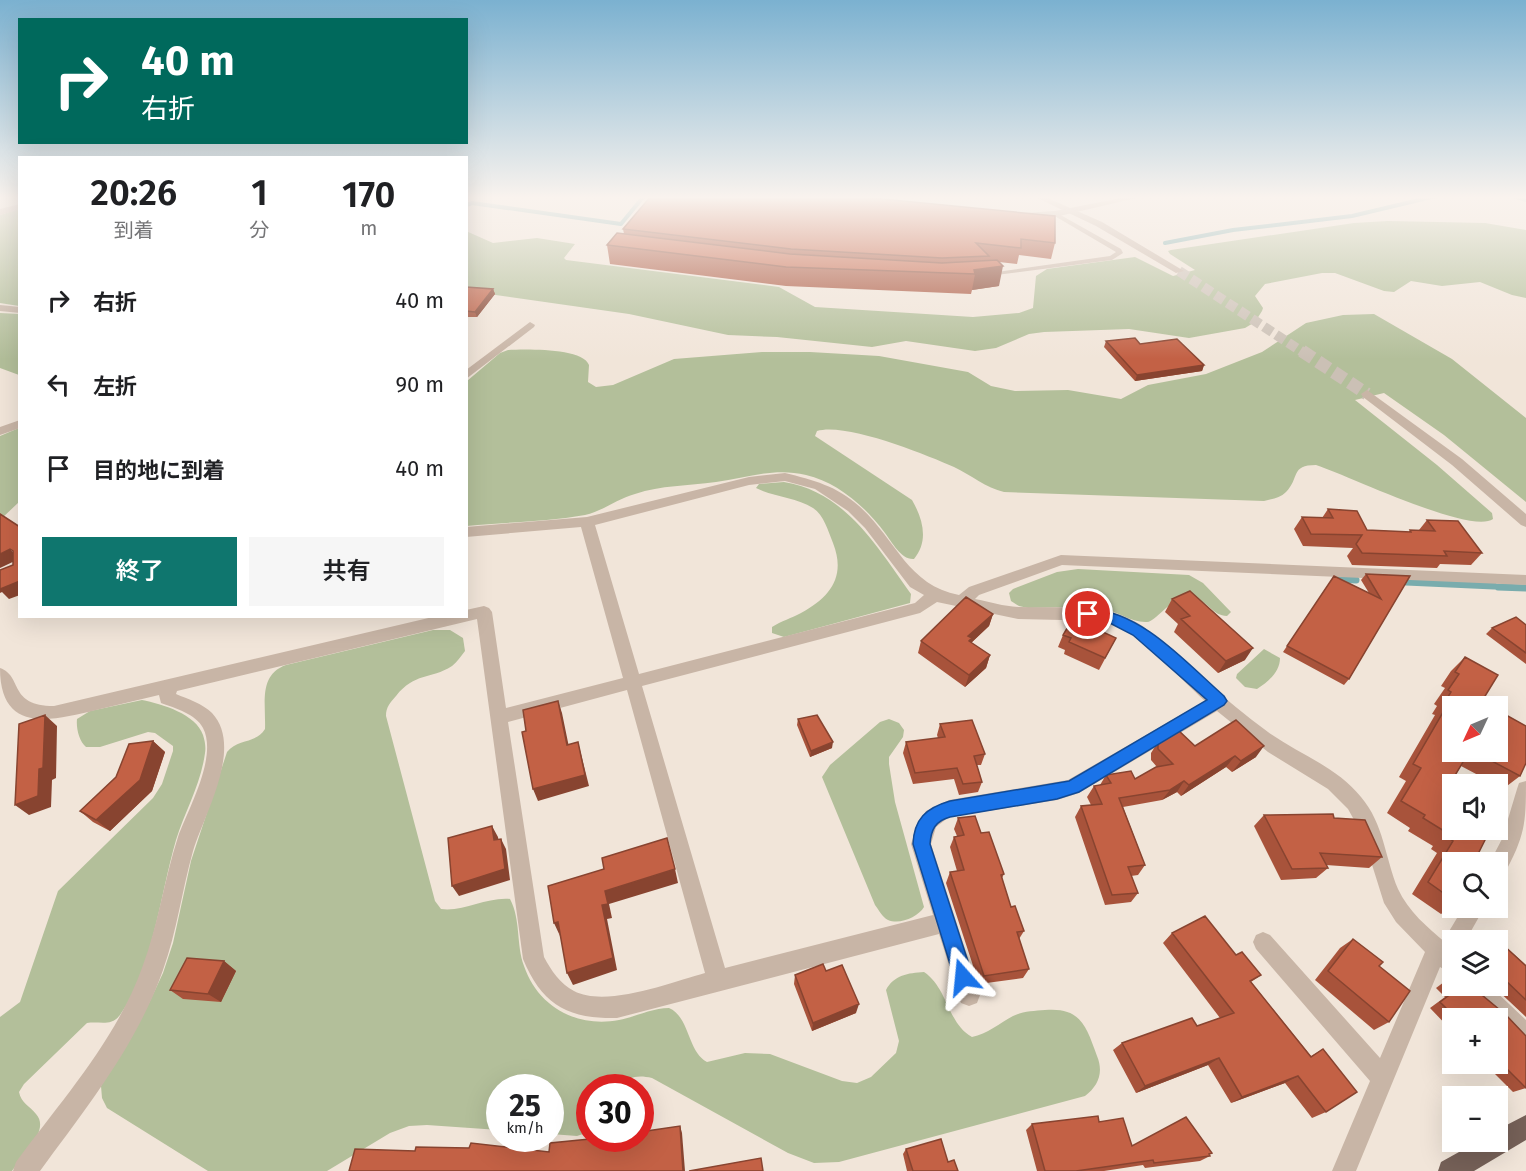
<!DOCTYPE html>
<html lang="ja">
<meta charset="utf-8">
<style>
:root{--surface:#fff;--page:#f6f6f6;--text:#202124;--muted:#757577;--accent:#0f766e}
body{margin:0;font-family:"Fira Sans","Noto Sans JP",sans-serif;background:var(--page);color:var(--text);height:100vh;display:flex;flex-direction:column;font-size:22px;white-space:nowrap}
*{box-sizing:border-box;margin:0}
p{font-size:20px;color:var(--muted)}
.icon{flex:none;width:33px;height:33px;fill:none;stroke:currentColor;stroke-width:2;stroke-linecap:round;stroke-linejoin:round}
.map{position:relative;flex:1;overflow:hidden}
.details{position:absolute;left:18px;top:156px;width:450px;height:462px;display:flex;flex-direction:column;background:var(--surface);border-radius:0px;box-shadow:0 6px 24px #0002}
.details>*{flex:none}
.guide{position:absolute;left:18px;top:18px;width:450px;height:126px;border-radius:0px;box-shadow:0 6px 24px #0002;background:#00695c;color:#fff;overflow:hidden}
.needle{width:39px;rotate:226deg}
.buttons{position:absolute;left:1442px;top:696px;display:grid;gap:12px}
.buttons a{display:grid;place-items:center;width:66px;height:66px;border-radius:0px;background:var(--surface);box-shadow:0 6px 24px #0002;font-size:30px}
.speed{position:absolute;left:486px;top:1074px;display:flex;gap:12px;font-size:30px;font-weight:700;text-align:center}
.speed>*{display:grid;place-content:center;width:78px;height:78px;border-radius:50%;background:var(--surface);box-shadow:0 6px 24px #0002;line-height:1}
.speed small{font-size:15px;font-weight:400}
.speed .limit{border:9px solid #d22;background:#fff;color:#111}
.pin{position:absolute;display:grid;place-items:center;width:51px;height:51px;color:#fff;margin:-26px;border:3px solid #fff;border-radius:50%;box-shadow:0 2px 6px #0007}
.me{position:absolute;width:66px;margin:-33px;rotate:342deg;stroke-linejoin:round;filter:drop-shadow(0 0 4px #0008)}
.turn{display:flex;align-items:center;gap:21px;height:126px;padding:0 24px;font-size:27px}
.turn .icon{width:78px;height:78px;stroke-width:2.5}
.turn b{display:block;font-size:42px;line-height:51px}
.eta{display:flex;justify-content:space-evenly;align-items:center;height:102px;text-align:center}
.eta b{font-size:36px;font-weight:600;line-height:42px}
.action{display:flex;gap:12px;margin-top:auto;padding:12px 24px}
.action a{flex:1;height:69px;border-radius:0px;background:var(--accent);color:#fff;font-size:24px;font-weight:600;line-height:69px;text-align:center}
.action a+a{background:var(--page);color:var(--text)}
ul{padding:0;list-style:none}
li{display:flex;align-items:center;gap:18px;height:84px;padding:0 24px}
li div{flex:1}
li b{display:block;font-size:22px}
li em{font-style:normal}
.map>svg:first-child{display:block}
.green{fill:#b3bf9a}
.lines{fill:none;stroke-linecap:round;stroke-linejoin:round}
.stream-far1{stroke:#79acad;stroke-width:4}
.stream{stroke:#79acad;stroke-width:7}
.tertiary-tunnel-far1{stroke:#cbc0b5;stroke-width:10;stroke-dasharray:10 4.5;stroke-linecap:butt}
.tertiary-tunnel{stroke:#cbc0b5;stroke-width:13;stroke-dasharray:13 6;stroke-linecap:butt}
.service{fill:#c8b5a6;fill-rule:evenodd}
.minor{fill:#c8b5a6;fill-rule:evenodd}
.tertiary{fill:#c8b5a6;fill-rule:evenodd}
.primary{fill:#766158;fill-rule:evenodd}
.wall{fill:#a8533b}
.shaded-wall{fill:#884430}
.building{fill:#c36145;stroke:#884430;stroke-width:1.5}
.route{fill:#1a73e8;stroke:#114b97;stroke-width:1.5}
</style>
<div class="map">
<svg width="1526" height="1171" viewBox="0 0 1526 1171">
<rect width="100%" height="100%" fill="#f1e5d9"/>
<!-- green -->
<path class="green" d="M19 209V306L0 303V215Z
M1388 221 1485 223 1526 230V298L1512 295 1480 282 1442 286 1411 281 1394 292 1384 291 1335 273H1322L1265 284 1255 296 1263 308 1262 311 1255 322 1245 328 1189 338 1129 329 1044 332 1029 334 996 348 975 351 906 341 872 347 777 337 728 335 629 314 467 291 466 231 493 243 537 238 575 244 564 258 566 260 779 287 815 307 973 317 1019 313 1033 308 1036 276 1047 269 1135 257 1173 276 1195 270 1170 254 1168 251 1171 250 1354 223Z
M0 313 19 314V375L0 368Z
M1374 314 1452 359 1526 418V502L1444 435 1384 393 1355 400 1437 465 1492 513 1493 519C1470 535 1345 474 1316 465 1290 465 1300 478 1286 492 1280 498 1272 499 1264 501L1004 492C986 488 971 475 954 467 925 454 845 422 817 431L815 436 912 500C923 519 929 541 914 559 901 560 892 542 885 533 866 507 837 482 806 475 774 467 747 478 716 482 688 486 661 485 635 494 617 499 603 511 585 515 546 522 505 522 467 526V381L500 353 508 350C525 349 583 348 589 365L588 382 596 387 613 385 674 359 762 352H810L879 356 968 372 991 386 1015 391 1068 390 1121 399 1148 385 1206 374 1262 352 1306 323 1343 315Z
M19 428V502L0 520V436Z
M784 482C846 492 877 547 911 594L910 603 784 637 772 633V627C781 621 792 618 801 613 831 597 846 576 833 543 828 531 824 515 813 508 796 497 774 497 756 488L759 484Z
M1078 569 1189 575 1203 583 1231 612 1227 616C1213 616 1208 601 1195 599 1170 594 1158 621 1147 622 1132 623 1117 611 1103 609 1078 606 1052 608 1028 608L1019 606 1011 601 1009 593 1013 589 1057 572Z
M433 630H450L463 638 465 651C461 656 457 662 452 666 430 680 415 672 396 696 390 703 386 707 386 716L435 901 441 909C464 912 486 897 510 899 521 920 516 944 524 966 538 1007 577 1028 619 1020 635 1017 652 1008 669 1008 690 1017 687 1051 707 1062L745 1053 770 1054 842 1081 857 1083 871 1077 896 1053 899 1041 886 990C894 975 908 973 924 972 948 988 947 1023 972 1037 987 1034 1000 1023 1013 1016 1023 1011 1034 1011 1045 1010 1081 1007 1086 1026 1097 1056 1104 1073 1098 1086 1085 1096L839 1162 814 1163 788 1153 652 1078C638 1075 629 1076 619 1087L590 1088 589 1132 577 1136 551 1134 550 1088H500L499 1130 427 1125 409 1126 390 1133 327 1171H208L107 1108 102 1098 101 1086 148 1005 163 973 173 943 191 861 227 752C238 738 256 744 265 729 266 704 258 675 286 665Z
M1264 649 1280 658C1280 672 1268 682 1257 689L1245 687 1236 678 1237 674Z
M142 700C162 704 196 714 203 735 205 741 206 748 205 753 201 784 185 811 176 840 160 895 153 968 120 1015 111 1027 100 1021 87 1023L24 1084 19 1092C21 1103 30 1106 36 1114 51 1130 21 1158 12 1171H0V1017L20 1002 58 891 153 798 162 784 173 751V746L155 733 148 732 100 747H86C79 741 76 728 77 719L90 711Z
M889 719 899 723 904 730 903 737 889 757V764L895 802 924 907C918 917 900 925 888 920 882 917 879 910 875 905L822 777 830 765 880 722Z"/>
<g class="lines">
<!-- stream-far1 -->
<path class="stream-far1" d="M1514 196 1526 200
M466 205 472 203 621 224 644 196
M1165 243 1233 230 1352 216 1436 196"/>
<!-- stream -->
<path class="stream" d="M1339 579 1356 580
M1406 582 1494 586
M1498 587 1526 588"/>
<!-- tertiary-tunnel-far1 -->
<path class="tertiary-tunnel-far1" d="M1179 271 1304 353"/>
<!-- tertiary-tunnel -->
<path class="tertiary-tunnel" d="M1302 351 1367 394"/>
<!-- service -->
<path class="service" d="M1053 213H1057L1121 249 1123 253 1112 260 988 276 987 275 990 273 1110 256 1116 252 1053 215Z"/>
<!-- minor -->
<path class="minor" d="M1131 196H1145L1055 217 1024 219 1020 216 1024 213 1055 211Z
M20 204V209L0 215V209Z
M0 305 20 307V313L0 311Z
M530 322 535 325 534 327 466 379V370Z
M20 420V428L0 435V427Z
M785 473C813 480 837 486 859 506 896 539 907 585 959 595L969 587 1061 555 1526 575V585L1062 565 979 595 975 599C990 602 1006 607 1021 607 1066 609 1105 601 1144 627 1185 662 1224 700 1268 732 1299 754 1337 767 1361 797 1384 824 1385 858 1398 889 1408 911 1428 928 1446 943L1448 933 1463 908H1484L1466 940H1452V974L1440 967 1356 1171H1332L1370 1081 1256 949 1253 942 1256 935 1263 932 1270 935 1380 1058 1425 952 1396 922 1384 903 1363 836 1348 809 1328 789 1268 752 1217 711 1079 793 1057 800 949 817 936 827 931 844 980 995 977 1003 969 1006 961 1003 939 934 617 1018C568 1019 542 1005 523 959L477 619 177 691 176 694C188 699 203 704 212 713 244 747 204 815 193 851 182 890 177 931 163 970 137 1045 86 1108 40 1171H13L16 1162C61 1101 116 1040 142 968 158 926 164 880 178 837 188 809 218 757 203 728 196 714 175 708 161 703L159 695C138 700 117 705 96 710 51 721 0 734 0 668 23 676 8 706 54 706L437 616H466V610L484 606 489 608 492 612 506 708 623 678 581 527 466 537V527L587 517 749 477ZM785 481 815 489 848 511 865 528 910 587 924 595 915 603 639 674 595 525 749 485ZM937 602 1018 619 1105 621C1141 633 1176 675 1205 701L1068 780 949 800 926 811 917 825 911 844 933 915 725 968 642 686 920 613ZM627 690 705 973C672 982 606 1008 574 991 560 984 551 970 544 957L508 722Z
M1526 781C1526 825 1525 835 1504 875L1497 877V862H1490L1502 839 1517 789 1519 783Z
M1464 986H1490L1526 1020V1046L1518 1043 1497 1022V1018H1493L1467 994Z"/>
<!-- tertiary -->
<path class="tertiary" d="M1033 196H1043L1102 222 1184 271 1176 273 1096 226Z
M1367 390 1462 459 1526 514V527L1521 525 1452 465 1363 397 1361 394Z"/>
<!-- primary -->
<path class="primary" d="M1526 1115V1140L1474 1171H1438L1441 1162 1477 1142H1497V1130Z"/>
</g>
<!-- wall -->
<path class="wall" d="M651 196 1055 243 1051 259 1019 255 1017 264 999 262V286L972 290 971 294 786 286 610 264 607 245 624 234 623 229Z
M466 287 493 289 495 294 477 317H466Z
M1106 341 1140 344 1204 365 1202 371 1135 381 1104 347Z
M1328 509 1367 530 1409 532 1410 530H1419L1427 520 1482 553 1471 565 1440 564 1437 568 1352 565 1347 556 1353 548 1303 546 1294 529 1302 517 1322 518Z
M1366 574 1410 576 1349 679 1344 685 1283 652 1334 576 1369 593 1361 580Z
M1172 599 1245 660 1218 673 1174 632 1178 624 1165 612Z
M993 614 989 626 971 643 990 655 986 668 965 687 918 653 921 641Z
M1526 625V664L1486 634 1492 628Z
M1063 635 1116 638 1099 670 1064 654 1065 650 1058 647Z
M1465 657 1482 701 1452 752H1497L1520 776 1503 789 1497 785V784H1495L1461 766 1448 787 1490 830 1452 862V907L1441 914 1412 894 1437 853 1431 849 1433 846 1408 831 1410 828 1387 813 1406 781 1399 777 1435 715 1432 714 1437 706 1434 704 1445 688 1441 686 1451 671Z
M798 719 832 748 810 757 797 725Z
M940 724 985 754 981 765H977L982 782 978 792 959 795 954 779 913 784 903 753 906 742 938 738 937 735Z
M153 741 165 752 152 791 110 831 93 822 80 811 116 777Z
M1158 742 1195 746 1256 757 1232 772 1226 767 1181 796 1177 792 1162 800 1123 807 1145 865 1138 875 1131 876 1138 893 1131 902 1105 905 1075 817 1081 806 1091 805 1087 797 1094 786 1100 785 1106 775 1135 779 1157 767 1151 760V753Z
M1264 815 1334 818 1382 857 1369 868 1326 865 1328 868 1316 878 1281 880 1254 826Z
M958 818 981 833 1004 874 1002 878 1011 907 1024 931 1019 939 1029 969 1023 978 979 984 946 883 950 872 957 871 950 847 954 837 957 836 954 829Z
M1488 931 1526 965V1017L1493 986H1497V940H1474Z
M1172 933 1236 955 1261 975 1251 982 1311 1056 1323 1049 1326 1112 1312 1118 1285 1083 1231 1103 1208 1065 1136 1093 1113 1050 1122 1043 1197 1026 1220 1018 1163 943Z
M1353 939 1379 966 1389 1022 1374 1030 1315 980 1340 948Z
M224 961 236 971 221 1002 183 999 170 990Z
M795 975 856 1013 812 1031 794 984Z
M1452 976V986H1475L1476 990 1506 1015 1526 1036V1088L1513 1092 1485 1064H1497V1018H1452V1031L1430 1008 1445 997 1436 988Z
M1099 1122 1132 1146 1209 1154 1210 1156 1200 1161 1145 1168 1143 1165 1104 1171H1037L1026 1130 1032 1124Z
M906 1149 948 1162 958 1171H907L903 1154Z"/>
<!-- shaded-wall -->
<path class="shaded-wall" d="M1003 266 999 286 972 290 975 274 974 270Z
M493 289 495 294 477 317 475 312Z
M1204 365 1202 371 1135 381 1137 375Z
M10 549 19 559 0 568V554Z
M20 581V595L9 599 2 592 0 593V584Z
M993 614 989 626 971 643 969 651 968 636Z
M1253 648 1245 660 1218 673 1226 661Z
M990 655 986 668 965 687 969 675Z
M558 701 562 713 571 757 567 745Z
M45 715 57 726 56 778 52 780 51 807 29 815 15 805 39 769Z
M153 741 165 752 152 791 110 831 96 820Z
M578 742 589 786 538 801 533 789Z
M833 742 832 748 810 757 811 751Z
M1264 746 1256 757 1232 772 1241 761Z
M1235 756 1226 767 1181 796 1189 785Z
M1184 781 1177 792 1162 800 1170 790Z
M492 826 498 837 500 851 494 840Z
M501 839 506 849 510 880 459 896 452 886Z
M675 869 678 883 609 904 612 918 607 919 617 970 573 985 567 973 602 905 605 891Z
M558 922 560 936 554 923Z
M224 961 236 971 221 1002 208 994Z
M859 1004 856 1013 812 1031 813 1023Z
M1219 1058 1208 1065 1136 1093 1145 1086Z
M1298 1076 1285 1083 1231 1103 1242 1097Z
M680 1126 682 1133 685 1171H683Z"/>
<!-- building -->
<path class="building" d="M651 196H852L1055 216V243L1021 239V248L976 243 989 256 942 258 791 249 623 229Z
M617 233 790 254 942 263 997 260 1003 266 974 270 975 274 786 267 607 245Z
M466 287 493 289 475 312 466 311Z
M1135 338 1140 344 1177 339 1204 365 1137 375 1106 341Z
M1328 509 1357 511 1367 530 1411 532 1410 530 1435 531 1427 520 1458 521 1482 553 1444 551 1447 556 1362 553 1356 544 1362 535 1311 534 1302 517 1333 518Z
M0 514 20 527V581L0 589V570L13 565V551L10 549 0 554Z
M1366 574 1410 576 1349 679 1287 646 1334 576 1381 599Z
M1190 591 1253 648 1226 661 1181 619 1190 616 1172 599Z
M966 597 993 614 968 636 972 638 969 641 990 655 969 675 921 641Z
M1516 617 1526 625V653L1492 628Z
M1073 618 1116 638 1105 658 1069 642 1071 638 1063 635Z
M1465 657 1498 675 1482 701 1492 706H1452V752H1469L1448 787 1452 789V830H1490L1474 862H1452V899L1428 882 1453 841 1447 837 1449 834 1423 818 1425 815 1401 801 1421 768 1413 764 1449 702 1446 700 1451 692 1448 690 1459 674 1455 672Z
M558 701 567 745 578 742 585 775 533 789 522 732 526 731 523 710Z
M1497 710 1526 726V763L1520 776 1475 752H1497Z
M45 715 43 768 39 769 38 796 15 805 19 724Z
M817 715 833 742 811 751 798 719Z
M972 720 985 754 974 756 982 782 963 784 957 768 915 773 906 742 945 737 940 724Z
M1236 720 1264 746 1241 761 1235 756 1189 785 1184 781 1170 790 1119 798 1145 865 1128 867 1138 893 1112 895 1081 806 1102 804 1094 786 1111 783 1106 775 1131 771 1135 779 1156 767 1173 764 1158 749V742L1178 730 1195 746Z
M153 741 140 780 96 820 80 811 116 777 129 744Z
M1333 814 1334 818 1365 820 1382 857 1320 853 1328 868 1292 869 1264 815Z
M975 816 981 833 989 832 1004 874 1001 875 1011 907 1015 906 1024 931 1017 932 1029 969 984 976 950 872 964 870 954 837 964 835 958 818Z
M492 826 494 840 501 839 505 869 452 886 448 838Z
M667 838 675 869 605 891 608 904 602 905 613 958 567 973 558 922 554 923 548 886 604 869 602 858Z
M1205 916 1236 955 1242 952 1261 975 1250 981 1311 1057 1323 1049 1357 1092 1326 1112 1298 1076 1242 1097 1219 1058 1145 1086 1122 1043 1192 1018 1197 1026 1234 1013 1172 933Z
M1488 931 1526 966V1000L1503 978H1497V940H1476Z
M1353 939 1383 962 1379 966 1410 991 1389 1022 1328 971Z
M187 958 224 961 208 994 170 990Z
M823 964 826 971 842 965 859 1004 813 1023 795 975Z
M1452 978V986H1475L1476 990 1506 1015 1526 1036V1088L1497 1059V1018H1456L1440 1002 1455 991 1447 982Z
M1098 1116 1099 1122 1123 1118 1132 1146 1186 1117 1212 1153 1209 1154 1210 1156 1154 1163 1153 1160 1076 1171H1045L1032 1124Z
M680 1126 683 1171H349L355 1149 415 1151 416 1147 469 1148 471 1143 549 1152 550 1143 600 1138H640V1132Z
M941 1139 948 1162 954 1160 958 1171H913L906 1149Z
M761 1158 763 1171H689Z"/>
<!-- sky -->
<linearGradient id="sky" x2="0" y2="1"><stop stop-color="#7bb1d0"/><stop offset="0.55" stop-color="#f9f3ee"/><stop offset="1" stop-color="#f9f3ee" stop-opacity="0"/></linearGradient>
<rect width="1526" height="359" fill="url(#sky)"/>
<!-- route -->
<path class="route" d="M1088 608C1144 613 1184 661 1224 696L1227 701 1224 705 1079 792 1057 799 950 817C935 821 931 830 930 844L973 977 970 984 963 987 956 984 954 977 913 844C914 819 926 808 950 801L1069 781 1207 700 1133 635 1104 620 1083 617 1081 614 1083 610Z"/>
</svg>
<div class="buttons">
<a><svg class="needle" viewBox="-14 -14 28 28"><path d="M0-13l5 13h-10z" fill="#e53935"/><path d="M0 13l5-13h-10z" fill="#757577"/></svg></a>
<a><svg class="icon" aria-label="sound" viewBox="0 0 24 24"><path d="M4 9h4l5-4v14l-5-4H4zM17 9q2 3 0 6"/></svg></a>
<a><svg class="icon" aria-label="search" viewBox="0 0 24 24"><circle cx="10" cy="10" r="6"/><path d="M15 15l6 6"/></svg></a>
<a><svg class="icon" aria-label="layers" viewBox="0 0 24 24"><path d="M12 4l9 5-9 5-9-5zM3 14l9 5 9-5"/></svg></a>
<a>+</a>
<a>−</a>
</div>
<div class="speed"><div>25<small>km/h</small></div><div class="limit">30</div></div>
<div class="pin" style="left:1088px;top:614px;background:#d93025"><svg class="icon" aria-label="arrive" viewBox="0 0 24 24"><path d="M6 21V4h12l-3 4 3 4H6"/></svg></div>
<svg class="me" style="left:963px;top:977px" viewBox="-20 -20 40 40"><path d="M0-17L14 15 0 8-14 15z" fill="#1a73e8" stroke="#fff" stroke-width="4"/></svg>
<div class="guide">
<div class="turn"><svg class="icon" aria-label="right" viewBox="0 0 24 24"><path d="M7 20v-9h11M14 6l5 5-5 5"/></svg><div><b>40 m</b>右折</div></div>
</div>
<section class="details">
<div class="eta">
<div><b>20:26</b><p>到着</p></div>
<div><b>1</b><p>分</p></div>
<div><b>170</b><p>m</p></div>
</div>
<ul>
<li><svg class="icon" aria-label="right" viewBox="0 0 24 24"><path d="M7 20v-9h11M14 6l5 5-5 5"/></svg><div><b>右折</b></div><em>40 m</em></li>
<li><svg class="icon" aria-label="left" viewBox="0 0 24 24"><path d="M17 20v-9H6M10 6l-5 5 5 5"/></svg><div><b>左折</b></div><em>90 m</em></li>
<li><svg class="icon" aria-label="arrive" viewBox="0 0 24 24"><path d="M6 21V4h12l-3 4 3 4H6"/></svg><div><b>目的地に到着</b></div><em>40 m</em></li>
</ul>
<div class="action"><a>終了</a><a>共有</a></div>
</section>
</div>
